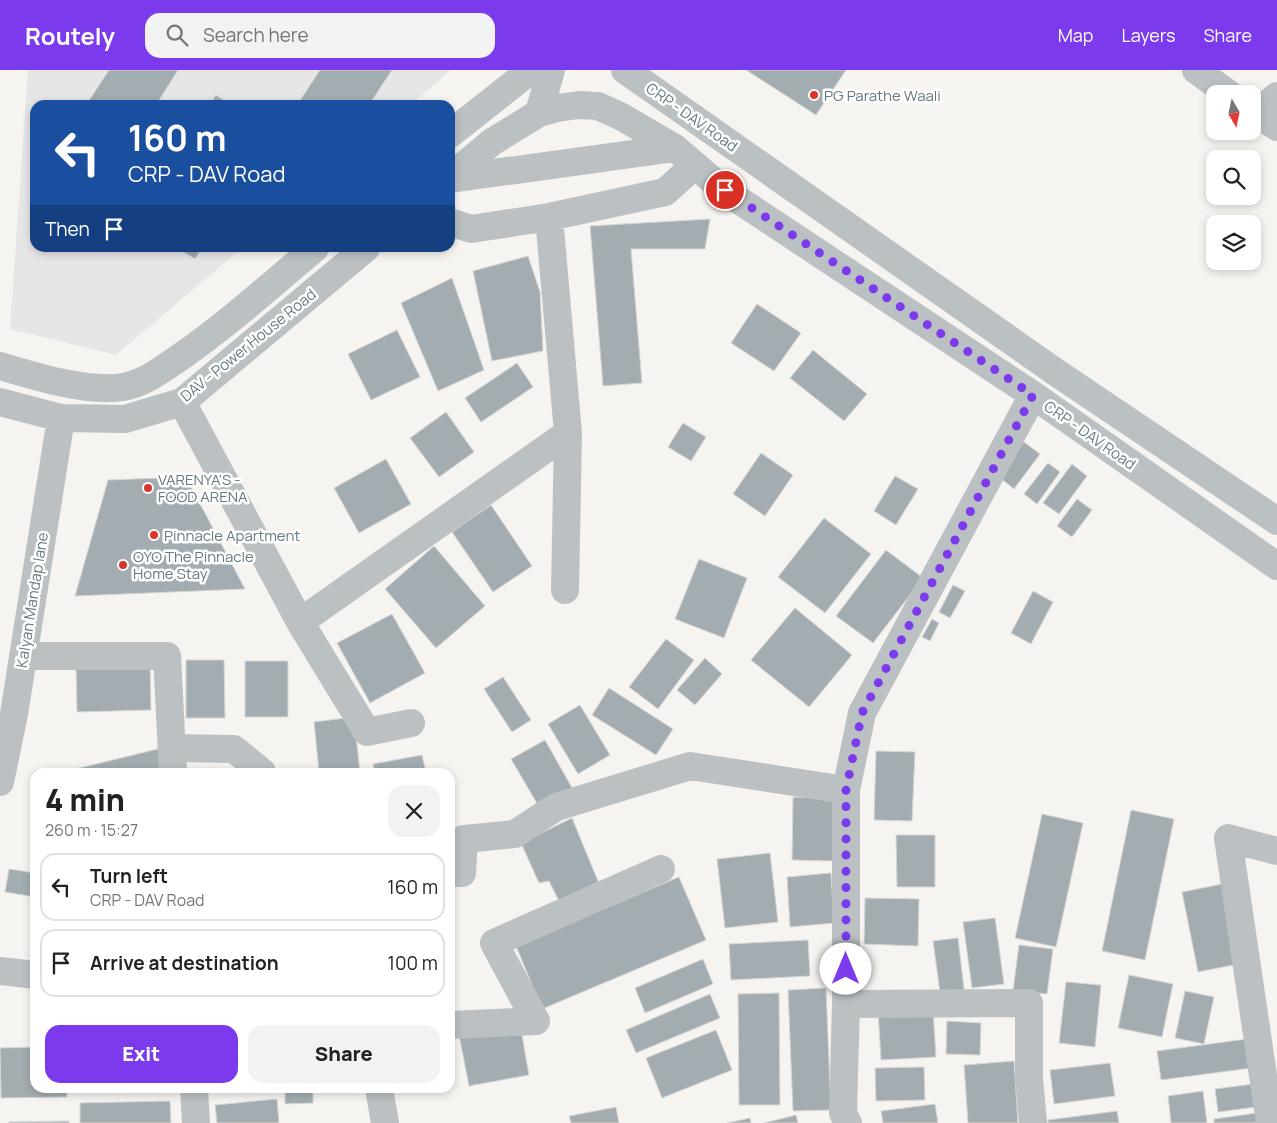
<!DOCTYPE html>
<meta charset="utf-8">
<style>
:root{--surface:#fff;--page:#f2f2f2;--text:#222;--muted:#767676;--line:#e0e0e0;--accent:#7c3aed}
body{margin:0;font-family:Manrope,sans-serif;background:var(--page);color:var(--text);height:100vh;display:flex;flex-direction:column;font-size:19px;white-space:nowrap}
*{box-sizing:border-box;margin:0}
p{font-size:16px;color:var(--muted)}
.icon{flex:none;width:28px;height:28px;fill:none;stroke:currentColor;stroke-width:2;stroke-linecap:round;stroke-linejoin:round}
.map{position:relative;flex:1;overflow:hidden}
.side{position:absolute;left:30px;top:698px;width:425px;height:325px;display:flex;flex-direction:column;background:var(--surface);border-radius:15px;box-shadow:0 2px 8px #0003}
.side>*{flex:none}
.banner{position:absolute;left:30px;top:30px;width:425px;height:152px;border-radius:15px;box-shadow:0 2px 8px #0003;background:#1a4fa0;color:#fff;overflow:hidden}
.needle{width:32px;rotate:171deg}
.controls{position:absolute;left:1206px;top:15px;display:grid;gap:10px}
.controls a{display:grid;place-items:center;width:55px;height:55px;border-radius:10px;background:var(--surface);box-shadow:0 2px 8px #0003;font-size:25px}
.pin{position:absolute;display:grid;place-items:center;width:42px;height:42px;color:#fff;margin:-21px;border:2px solid #fff;border-radius:50%;box-shadow:0 1px 5px #0007}
.me{position:absolute;width:55px;margin:-28px;rotate:0deg;stroke-linejoin:round;filter:drop-shadow(0 0 4px #0008)}
.turn{display:flex;align-items:center;gap:18px;height:105px;padding:0 15px;font-size:22px}
.turn .icon{width:65px;height:65px;stroke-width:2.5}
.turn b{display:block;font-size:35px;line-height:42px}
.then{display:flex;align-items:center;height:48px;padding:0 15px;background:#0003;gap:10px;font-size:19px}
.round{display:grid;place-items:center;flex:none;width:52px;height:52px;border-radius:15px;background:var(--page)}
.head{display:flex;align-items:center;justify-content:space-between;height:85px;padding:0 15px}
h1{font-size:30px;font-weight:800;line-height:38px}
.cta{display:flex;gap:10px;margin-top:auto;padding:10px 15px}
.cta a{flex:1;height:58px;border-radius:15px;background:var(--accent);color:#fff;font-size:20px;font-weight:800;line-height:58px;text-align:center}
.cta a+a{background:var(--page);color:var(--text)}
ul{padding:0;list-style:none}
li{display:flex;align-items:center;gap:15px;height:68px;margin:0 10px 8px;padding:0 5px;border:2px solid var(--line);border-radius:15px}
li div{flex:1}
li b{display:block;font-size:19px}
li em{font-style:normal}
header{display:flex;align-items:center;gap:30px;box-sizing:border-box;height:70px;padding:0 25px;background:var(--accent);color:#fff}
header strong{font-size:24px}
nav{display:flex;gap:28px;margin-inline-start:auto;font-size:18px}
.search{width:350px;height:45px;background:var(--page);display:flex;align-items:center;gap:12px;box-sizing:border-box;padding:0 18px;border-radius:15px;color:var(--muted);font-size:19px}
.map>svg:first-child{display:block}
.built{fill:#e5e6e5}
.building{fill:#a3adb1;stroke:#d6d6d4}
.lines{fill:none;stroke-linecap:round;stroke-linejoin:round}
.minor{stroke:#bbc1c3;stroke-width:28}
.route{stroke:#7c3aed;stroke-width:9;stroke-dasharray:0 16.2}
.poi-dot{fill:#db352b;stroke:#fff;stroke-width:2}
.labels{text-anchor:middle;dominant-baseline:central;stroke-width:5;stroke-linejoin:round;paint-order:stroke}
.poi-label{font-size:15px;fill:#657981;stroke:#fff;text-anchor:start}
.street-label{font-size:15px;fill:#657981;stroke:#fff}
</style>
<header>
<strong>Routely</strong>
<div class="search"><svg class="icon" aria-label="search" viewBox="0 0 24 24"><circle cx="10" cy="10" r="6"/><path d="M15 15l6 6"/></svg>Search here</div>
<nav><a>Map</a><a>Layers</a><a>Share</a></nav>
</header>
<div class="map">
<svg width="1277" height="1053" viewBox="0 0 1277 1053">
<rect width="100%" height="100%" fill="#f5f4f1"/>
<!-- built -->
<path class="built" d="M28 0H451L410 35H35V178H242L116 285 10 259Z"/>
<!-- building -->
<path class="building" d="M109 0H178L156 35H86Z
M320 0H392L369 35H297Z
M746 0H846L816 45Z
M216 25 231 35H209Z
M710 149 705 179H631L642 313 603 316 590 156Z
M177 178H202L195 189Z
M528 186 540 222 543 281 492 291 473 201Z
M452 208 484 300 438 321 401 233Z
M757 234 801 263 774 301 731 273Z
M397 260 420 307 371 330 348 284Z
M813 280 867 324 844 351 790 308Z
M517 293 533 317 481 352 465 328Z
M446 342 474 382 439 407 410 368Z
M683 353 706 367 691 391 668 377Z
M1024 372 1040 384 1014 419 998 406Z
M761 383 793 405 765 446 733 424Z
M386 389 411 434 359 463 334 418Z
M1048 393 1060 402 1037 434 1024 424Z
M1072 394 1087 406 1059 444 1043 433Z
M895 406 918 419 896 455 874 441Z
M186 407 245 519 75 526 108 410Z
M1077 429 1092 440 1072 467 1057 456Z
M491 435 532 496 493 522 452 462Z
M824 448 871 484 825 543 778 507Z
M434 476 485 536 436 578 385 519Z
M886 480 923 508 873 573 836 546Z
M699 489 747 508 724 568 675 549Z
M953 515 965 521 950 548 939 542Z
M1033 521 1053 532 1031 574 1011 563Z
M795 538 852 585 809 637 751 590Z
M392 544 425 603 370 633 337 573Z
M932 549 939 553 930 571 922 567Z
M666 569 694 590 658 639 629 617Z
M705 588 722 604 695 635 677 620Z
M186 590H224L225 648H186Z
M245 591H288V647H245Z
M150 594 151 640 77 642 76 595Z
M503 607 531 650 512 662 484 619Z
M609 618 673 659 656 685 592 645Z
M580 635 610 685 578 704 548 654Z
M354 647 360 702H319L314 652Z
M545 670 575 723 542 742 511 689Z
M162 678 168 702H63Z
M876 681 915 682 912 751 874 750Z
M422 685 426 702H375L373 694Z
M793 727 834 728 833 791 792 790Z
M1131 740 1174 749 1145 890 1102 881Z
M1042 744 1083 753 1056 877 1015 868Z
M572 748 600 816 562 837 549 811 539 813 521 773Z
M896 765H935V817H897Z
M770 783 778 852 725 858 717 789Z
M9 799 35 803V827L5 822Z
M831 803 834 853 790 857 787 807Z
M679 807 706 870 542 939 516 876Z
M1222 814 1238 894 1198 902 1182 822Z
M865 828 919 829 918 876 864 874Z
M995 848 1004 914 972 918 963 852Z
M958 868 965 927 941 930 933 871Z
M808 870 810 906 731 910 729 874Z
M1019 875 1053 879 1047 924 1013 920Z
M703 889 713 914 645 943 635 918Z
M1129 905 1173 914 1162 967 1118 958Z
M1066 912 1101 915 1095 977 1059 973Z
M826 918 831 1040 793 1041 788 920Z
M1185 921 1214 927 1204 974 1175 968Z
M779 923 780 1035H739L738 924Z
M710 924 720 948 636 983 626 960Z
M933 939 936 987 881 990 878 941Z
M947 951 981 953 980 985 946 984Z
M520 954 529 1005 469 1016 459 965Z
M716 960 732 1000 662 1028 646 988Z
M1247 969 1251 998 1161 1010 1157 981Z
M35 977V1018H67V1027L1 1028 0 978Z
M1014 991 1018 1053H968L964 995Z
M1110 993 1115 1026 1054 1034 1050 1000Z
M924 997 925 1030 876 1031 875 998Z
M1253 1014 1256 1037 1218 1042 1215 1019Z
M285 1018H313V1033L285 1034Z
M1203 1021 1207 1053H1171L1168 1026Z
M277 1029 279 1053H217L215 1035Z
M170 1031 171 1053H80V1033Z
M935 1034 938 1053H883L881 1041Z
M616 1037 619 1053H571L569 1046Z
M1117 1041 1119 1053H1048V1050Z
M1264 1042 1265 1053H1214V1049Z
M796 1045 798 1053H764Z
M750 1048 751 1053H727Z
M69 1051V1053H9V1052Z"/>
<g class="lines">
<!-- minor -->
<path class="minor" d="M625 0 1057 303 1277 451
M1196 0 1229 24
M1252 41 1277 57
M539 43 551 0
M1257 44 1277 26
M450 64 531 0
M450 107 492 72 539 43 557 38 579 35 598 36 622 47 675 78 725 121 1033 325 1277 496
M450 109 675 78
M450 152 471 159 549 147
M0 296C34 306 88 323 123 317 145 313 161 300 179 288 227 255 271 215 315 178
M0 332 61 348 125 349 182 332 366 178
M182 332 300 552 367 662 411 653
M565 520 568 363 549 147 665 122 695 95
M300 552 568 363
M23 586H167L173 702
M172 678 234 679 262 702
M0 712 14 644 61 348
M450 803H462L464 769 515 764 556 737 690 696 846 720
M0 901 35 905
M846 934 1029 933V1008L1033 1053
M450 955 536 951 494 873 661 799
M194 1018 196 1053
M379 1018 385 1053
M848 1053 843 1043 846 934V720L862 643 1033 325
M1270 1053 1228 768 1277 781"/>
</g>
<g class="lines">
<!-- route -->
<path class="route" d="M725 120 1033 325 862 643 846 720V899"/>
</g>
<!-- markers -->
<g class="poi-dot">
<circle cx="814" cy="25" r="5"/>
<circle cx="148" cy="418" r="5"/>
<circle cx="154" cy="465" r="5"/>
<circle cx="123" cy="495" r="5"/>
</g>
<g class="labels">
<!-- poi labels -->
<g class="poi-label">
<text x="824" y="25">PG Parathe Waali</text>
<text x="158" y="409">VARENYA'S -<tspan x="158" dy="17">FOOD ARENA</tspan></text>
<text x="164" y="465">Pinnacle Apartment</text>
<text x="133" y="486">OYO The Pinnacle<tspan x="133" dy="17">Home Stay</tspan></text>
</g>
<!-- street labels -->
<g class="street-label">
<text transform="translate(692 47) rotate(35)">CRP - DAV Road</text>
<text transform="translate(248 275) rotate(-39)">DAV - Power House Road</text>
<text transform="translate(1090 365) rotate(35)">CRP - DAV Road</text>
<text transform="translate(32 530) rotate(-81)">Kalyan Mandap lane</text>
</g>
</g>
</svg>
<div class="controls">
<a><svg class="needle" viewBox="-14 -14 28 28"><path d="M0-13l5 13h-10z" fill="#e53935"/><path d="M0 13l5-13h-10z" fill="#767676"/></svg></a>
<a><svg class="icon" aria-label="search" viewBox="0 0 24 24"><circle cx="10" cy="10" r="6"/><path d="M15 15l6 6"/></svg></a>
<a><svg class="icon" aria-label="layers" viewBox="0 0 24 24"><path d="M12 4l9 5-9 5-9-5zM3 14l9 5 9-5"/></svg></a>
</div>
<div class="pin" style="left:725px;top:120px;background:#d93025"><svg class="icon" aria-label="arrive" viewBox="0 0 24 24"><path d="M6 21V4h12l-3 4 3 4H6"/></svg></div>
<svg class="me" style="left:846px;top:899px" viewBox="-20 -20 40 40"><circle r="19" fill="#fff"/><path d="M0-13L10 11 0 6-10 11z" fill="#7c3aed"/></svg>
<div class="banner">
<div class="turn"><svg class="icon" aria-label="left" viewBox="0 0 24 24"><path d="M17 20v-9H6M10 6l-5 5 5 5"/></svg><div><b>160 m</b>CRP - DAV Road</div></div>
<div class="then">Then<svg class="icon" aria-label="arrive" viewBox="0 0 24 24"><path d="M6 21V4h12l-3 4 3 4H6"/></svg></div>
</div>
<section class="side">
<div class="head"><div><h1>4 min</h1><p>260 m · 15:27</p></div><a class="round"><svg class="icon" aria-label="close" viewBox="0 0 24 24"><path d="M6 6l12 12M18 6L6 18"/></svg></a></div>
<ul>
<li><svg class="icon" aria-label="left" viewBox="0 0 24 24"><path d="M17 20v-9H6M10 6l-5 5 5 5"/></svg><div><b>Turn left</b><p>CRP - DAV Road</p></div><em>160 m</em></li>
<li><svg class="icon" aria-label="arrive" viewBox="0 0 24 24"><path d="M6 21V4h12l-3 4 3 4H6"/></svg><div><b>Arrive at destination</b></div><em>100 m</em></li>
</ul>
<div class="cta"><a>Exit</a><a>Share</a></div>
</section>
</div>
